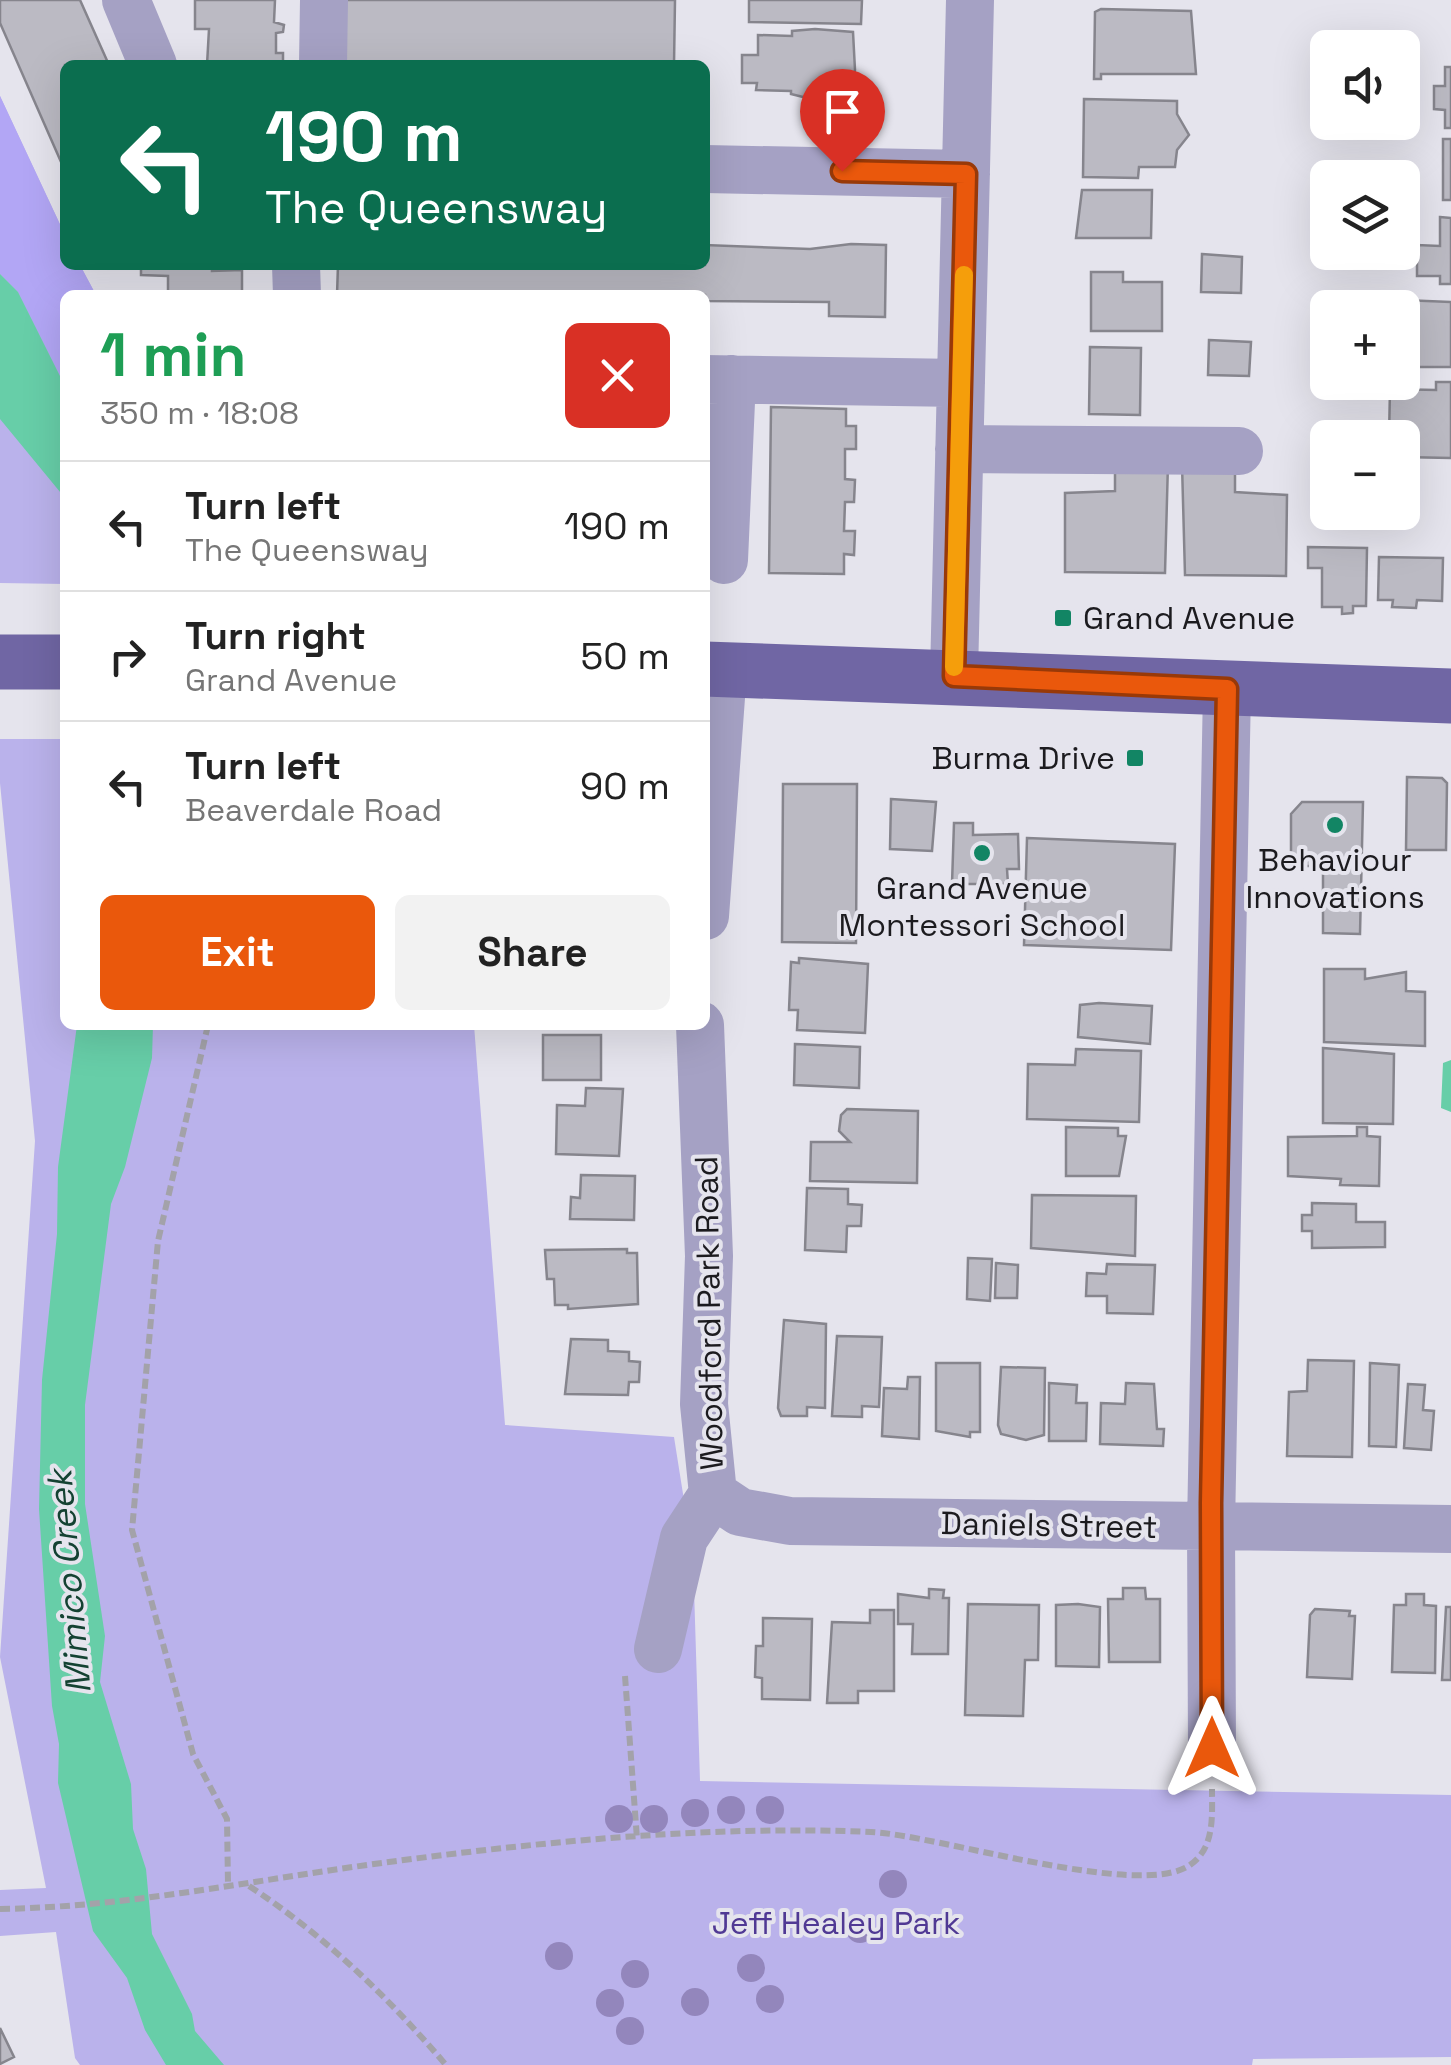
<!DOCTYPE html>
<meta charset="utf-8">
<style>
:root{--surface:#fff;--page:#f2f2f2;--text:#222;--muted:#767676;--line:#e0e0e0;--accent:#ea580c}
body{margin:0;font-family:"Space Grotesk",sans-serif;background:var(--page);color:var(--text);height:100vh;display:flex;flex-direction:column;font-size:38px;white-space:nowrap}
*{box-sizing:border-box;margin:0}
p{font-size:32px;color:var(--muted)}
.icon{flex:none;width:55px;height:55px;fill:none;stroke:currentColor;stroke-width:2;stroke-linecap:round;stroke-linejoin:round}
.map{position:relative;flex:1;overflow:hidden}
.drawer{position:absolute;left:60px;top:290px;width:650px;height:740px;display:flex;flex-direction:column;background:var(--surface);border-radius:15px;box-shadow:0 10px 40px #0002}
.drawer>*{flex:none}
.hud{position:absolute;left:60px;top:60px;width:650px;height:210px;border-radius:15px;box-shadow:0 10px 40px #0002;background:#0b6e4f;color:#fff;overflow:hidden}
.tools{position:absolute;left:1310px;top:30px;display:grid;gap:20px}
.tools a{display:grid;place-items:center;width:110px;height:110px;border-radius:15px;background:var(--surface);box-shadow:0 10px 40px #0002;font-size:50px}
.pin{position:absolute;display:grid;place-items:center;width:85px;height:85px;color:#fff;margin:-102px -42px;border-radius:50% 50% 50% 0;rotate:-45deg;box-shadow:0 0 10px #0007}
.pin .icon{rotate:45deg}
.me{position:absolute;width:110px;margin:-55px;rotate:0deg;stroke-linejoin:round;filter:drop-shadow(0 0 8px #0008)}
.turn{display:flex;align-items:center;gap:35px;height:210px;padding:0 40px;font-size:45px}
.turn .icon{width:130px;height:130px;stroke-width:2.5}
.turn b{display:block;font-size:70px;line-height:85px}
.round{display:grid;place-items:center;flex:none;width:105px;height:105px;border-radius:15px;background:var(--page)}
.headline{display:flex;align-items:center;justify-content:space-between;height:170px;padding:0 40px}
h1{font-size:60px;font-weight:800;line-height:75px;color:#1e9e55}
.cta{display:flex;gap:20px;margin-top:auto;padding:20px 40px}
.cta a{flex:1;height:115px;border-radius:15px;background:var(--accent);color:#fff;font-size:40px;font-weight:800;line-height:115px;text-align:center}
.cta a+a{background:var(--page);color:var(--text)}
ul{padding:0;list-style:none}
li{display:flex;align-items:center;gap:30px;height:130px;padding:0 40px;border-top:2px solid var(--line)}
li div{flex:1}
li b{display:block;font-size:38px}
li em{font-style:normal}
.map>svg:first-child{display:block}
.green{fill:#bab2eb}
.forest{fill:#b2a6f5}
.water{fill:#67cea8}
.building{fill:#bbbac3;stroke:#86858d;stroke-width:2.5}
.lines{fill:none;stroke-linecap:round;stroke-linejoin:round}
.path{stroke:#a3a2a9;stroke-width:6;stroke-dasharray:10 5;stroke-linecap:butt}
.minor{stroke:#a5a1c4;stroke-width:48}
.major{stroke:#7066a4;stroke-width:55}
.tree{fill:#9386bc}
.route-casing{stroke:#983908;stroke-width:25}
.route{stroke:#ea580c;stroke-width:18}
.slow{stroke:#f59e0b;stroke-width:18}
.poi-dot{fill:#128564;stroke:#e5e4ed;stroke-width:4}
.labels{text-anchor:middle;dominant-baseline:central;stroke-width:8;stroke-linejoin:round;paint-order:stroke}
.poi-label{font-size:32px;fill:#1c1b1f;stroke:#e5e4ed}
.street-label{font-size:32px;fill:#1c1b1f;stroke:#e5e4ed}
.park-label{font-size:32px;fill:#503994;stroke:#e5e4ed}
.water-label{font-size:35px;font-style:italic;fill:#144232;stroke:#e5e4ed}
</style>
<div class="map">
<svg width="1451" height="2065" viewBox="0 0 1451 2065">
<rect width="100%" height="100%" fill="#e5e4ed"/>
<!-- green -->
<path class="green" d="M0 96 65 235V265H80L96 295H65V584L0 583Z
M0 739H65V1025H474L505 1425 674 1437 693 1557 700 1781 1451 1795V2057L1253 2059 1252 2065H80L75 2058 56 1932 0 1936V1890L46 1888 0 1657 35 1141 0 783Z"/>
<!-- forest -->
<path class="forest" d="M0 96 65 235V265H80L96 295H65V386L18 292 0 274Z"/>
<!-- water -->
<path class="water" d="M0 274 18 292 65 386V498L0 419Z
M77 1025H153L152 1058 125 1167 111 1204 85 1405V1504L105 1636 100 1682 131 1784 133 1829 146 1869 152 1934 192 2014 195 2031 224 2065H166L145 2030 127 1978 93 1931 58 1783 59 1744 52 1706 39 1509 42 1380 57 1234 58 1167Z
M1451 1060V1112L1441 1108 1443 1063Z"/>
<!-- building -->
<path class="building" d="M0 0H80L109 65H65V171L0 23Z
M195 0H275L274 22 284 25 283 32 276 33V53H283V65H207L209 29H195Z
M339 0H675L674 65H338Z
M749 0H862L861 24 749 22Z
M1101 9 1191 11 1196 74H1101V79H1094L1095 12Z
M815 29 853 32 855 70 850 96 807 98 791 94V91L756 90 757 83H742V55H758V35L792 36V31Z
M1445 67H1451V128H1445V110L1434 109V86H1445Z
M1084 99 1177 101V114L1189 135 1177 150 1175 167H1139L1138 178 1083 177Z
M1443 139H1451V200H1443Z
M1082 190H1152L1151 238H1076Z
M1440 217 1451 218V284H1440V276H1417V245L1440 246Z
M851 244 886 245 885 317 829 316V302L705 301V295L339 291 337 295 338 265H705V245L810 249Z
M1202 254 1242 257 1241 293 1201 292Z
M141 265H212V271L242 270V295H168V276L141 275Z
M1091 272H1123V282H1162V331H1091Z
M1402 300 1451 302V367H1402Z
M1209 340 1251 342 1249 376 1208 375Z
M1090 347 1141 348 1140 415 1089 414Z
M1436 382H1451V458L1402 457V438H1389L1390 389 1436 390Z
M771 407 846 409V426H856V449H845V479L855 480 854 502H845L844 531H855L854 555 844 554V574L769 573Z
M1115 462 1168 463 1165 573 1065 572V493L1115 491Z
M1182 464 1235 465V492L1287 495 1286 576 1185 575Z
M1308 547 1367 548 1366 606H1353V613L1342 614V607H1322V568H1308Z
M1379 557 1443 558 1442 601 1417 600 1416 608 1392 607 1393 600H1378Z
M1407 777 1442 778 1447 783 1446 850H1406Z
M783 784H857L856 943 782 942Z
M891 799 936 802 932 851 890 849Z
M1302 802H1363L1360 934 1323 933V866H1291V814Z
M954 823H973V835L1018 834 1019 869H1007L1008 884H952Z
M1027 838 1175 844 1171 950 1024 945Z
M799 958 868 964 865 1033 797 1030 798 1010H789L791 962 799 963Z
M1324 969H1365V979L1406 972V991L1425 992V1046L1324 1042Z
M1099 1003 1152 1006 1150 1044 1078 1037 1080 1005Z
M543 1035H601V1080H543Z
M795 1044 860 1047 859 1088 794 1085Z
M1323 1048 1394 1054 1393 1124 1323 1123Z
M1076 1049 1141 1051 1139 1122 1027 1119 1028 1064 1075 1065Z
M586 1088 623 1089 619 1156 556 1154 557 1105 585 1106Z
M847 1109 918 1111 917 1183 810 1181 811 1142H850L839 1131 841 1115Z
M1066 1127 1118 1128V1136H1126L1119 1176H1066Z
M1357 1127H1367V1136L1380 1137 1379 1186 1340 1185 1341 1179 1288 1176V1137L1357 1136Z
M581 1175 635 1176 634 1220 570 1219 571 1197 580 1198Z
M807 1188 848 1189V1204L862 1205 861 1226H847L846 1252 805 1250Z
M1032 1195 1136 1196 1135 1256 1031 1248Z
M1312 1203 1356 1204V1222H1385V1247L1312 1248V1231H1302V1215H1312Z
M627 1249V1253H637L638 1304 568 1309V1305H555L554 1279H547L545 1250Z
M968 1258 992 1259 990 1301 967 1299Z
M996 1263 1018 1265 1017 1298H995Z
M1107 1264 1155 1265 1153 1314 1107 1313V1296H1086L1087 1273 1106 1274Z
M784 1320 826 1324 825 1408 807 1407V1416H781L778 1408Z
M837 1336 882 1337 879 1407 862 1406V1417L832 1416Z
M571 1339 608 1340V1351L629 1352V1361L640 1362 639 1382H629L628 1395 565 1394Z
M1308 1360 1354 1361 1352 1457 1287 1456 1289 1392 1307 1391Z
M936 1363H980V1432H970V1437L936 1431Z
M1370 1363 1399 1365 1396 1447 1369 1446Z
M1001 1367 1045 1368 1044 1435 1026 1440 1001 1434 998 1425Z
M908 1377H920L919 1439 882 1436 884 1388 907 1389Z
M1049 1383 1077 1385 1076 1403H1087L1086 1441H1049Z
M1126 1383 1154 1384 1157 1429H1164L1163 1446 1100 1444 1101 1403 1125 1404Z
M1408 1384 1425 1385 1423 1410 1434 1411 1431 1450 1404 1448Z
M1123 1588H1145L1146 1599H1160V1662H1109L1108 1599H1123Z
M929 1589 944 1590 943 1598H949L948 1654H912L913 1624H898V1594L929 1598Z
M1406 1594H1424V1605L1436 1606 1435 1673 1392 1672 1394 1605H1406Z
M968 1604 1039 1605 1038 1660H1025L1023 1716 965 1715Z
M1078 1604 1100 1607 1099 1667 1056 1666V1605Z
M1446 1607H1451V1680H1442Z
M1315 1609 1350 1611 1349 1616H1355L1352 1679 1307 1677 1310 1615Z
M870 1610H894V1691H858V1703H827L832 1622 870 1623Z
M763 1618 812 1619 810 1700 762 1699V1678L755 1677 756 1646H763Z
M0 2028 14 2057 0 2064Z"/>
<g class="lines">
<!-- path -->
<path class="path" d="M208 1025 158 1241 132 1530 193 1754 227 1819 228 1884
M625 1676 637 1839
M249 1886C324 1935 388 1997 446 2065
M0 1909C127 1907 249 1881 374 1864 536 1842 707 1825 871 1832 938 1835 1140 1900 1190 1865 1215 1848 1212 1816 1212 1789"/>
<!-- minor -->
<path class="minor" d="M126 0 153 65
M323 65 324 0
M705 169 966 174
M296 265 297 295
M705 379 961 383
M959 449 1239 451
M724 560 732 379
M954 675 970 0
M705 916 723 670
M713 1494 740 1512 790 1521 1451 1529
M658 1649 684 1538 713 1494 704 1404 709 1256 700 1025
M1212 1748 1211 1527 1227 689"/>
<!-- major -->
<path class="major" d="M0 662H65
M705 669 1451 696"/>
</g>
<!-- trees -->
<g class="tree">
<circle cx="731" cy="1810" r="14"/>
<circle cx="770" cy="1810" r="14"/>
<circle cx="695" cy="1813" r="14"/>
<circle cx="619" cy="1819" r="14"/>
<circle cx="654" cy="1819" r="14"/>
<circle cx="893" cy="1884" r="14"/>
<circle cx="860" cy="1929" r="14"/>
<circle cx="559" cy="1956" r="14"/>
<circle cx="751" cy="1968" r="14"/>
<circle cx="635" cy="1974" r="14"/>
<circle cx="770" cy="1999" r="14"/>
<circle cx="695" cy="2002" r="14"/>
<circle cx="610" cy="2003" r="14"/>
<circle cx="630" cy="2031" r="14"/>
</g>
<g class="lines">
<!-- route casing -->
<g class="route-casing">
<path id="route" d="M842 171 966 174 954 676 1227 689 1211 1503 1212 1748"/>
</g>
<!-- route -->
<use href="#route" class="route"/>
<!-- slow -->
<path class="slow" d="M954 667 964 275"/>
</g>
<!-- markers -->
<g class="poi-dot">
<rect x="1053" y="608" width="20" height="20" rx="5"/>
<rect x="1125" y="748" width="20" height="20" rx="5"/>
<circle cx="1335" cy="825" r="10"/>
<circle cx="982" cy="853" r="10"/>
</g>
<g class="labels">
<!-- poi labels -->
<g class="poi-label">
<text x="1083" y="618" text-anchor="start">Grand Avenue</text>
<text x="1115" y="758" text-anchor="end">Burma Drive</text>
<text x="1335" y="860">Behaviour<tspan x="1335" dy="37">Innovations</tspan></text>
<text x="982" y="888">Grand Avenue<tspan x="982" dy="37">Montessori School</tspan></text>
</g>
<!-- street labels -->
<g class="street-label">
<text transform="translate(709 1313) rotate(-91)">Woodford Park Road</text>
<text transform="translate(1049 1525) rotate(1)">Daniels Street</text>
</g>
<!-- park labels -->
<g class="park-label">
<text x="836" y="1923">Jeff Healey Park</text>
</g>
<!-- water labels -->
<g class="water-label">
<text transform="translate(69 1582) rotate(-95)">Mimico Creek</text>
</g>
</g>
</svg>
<div class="tools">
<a><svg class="icon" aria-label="sound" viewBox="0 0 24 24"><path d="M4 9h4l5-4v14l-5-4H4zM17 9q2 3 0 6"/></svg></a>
<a><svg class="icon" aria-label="layers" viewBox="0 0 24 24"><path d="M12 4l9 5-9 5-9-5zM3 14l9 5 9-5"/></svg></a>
<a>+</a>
<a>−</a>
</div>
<div class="pin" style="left:842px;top:171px;background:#d93025"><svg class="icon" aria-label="arrive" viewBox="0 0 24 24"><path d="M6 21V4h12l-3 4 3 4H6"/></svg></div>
<svg class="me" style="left:1212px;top:1748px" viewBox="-20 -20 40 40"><path d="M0-17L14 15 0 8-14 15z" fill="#ea580c" stroke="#fff" stroke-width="4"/></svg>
<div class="hud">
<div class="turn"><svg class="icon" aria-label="left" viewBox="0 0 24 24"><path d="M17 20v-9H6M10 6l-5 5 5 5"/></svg><div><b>190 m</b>The Queensway</div></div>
</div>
<section class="drawer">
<div class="headline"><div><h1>1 min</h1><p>350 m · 18:08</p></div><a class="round" style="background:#d93025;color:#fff"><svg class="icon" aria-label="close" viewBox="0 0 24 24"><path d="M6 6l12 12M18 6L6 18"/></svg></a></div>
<ul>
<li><svg class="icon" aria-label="left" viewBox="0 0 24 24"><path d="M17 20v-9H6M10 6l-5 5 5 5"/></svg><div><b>Turn left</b><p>The Queensway</p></div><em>190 m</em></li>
<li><svg class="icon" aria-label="right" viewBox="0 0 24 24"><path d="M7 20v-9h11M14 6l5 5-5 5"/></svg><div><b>Turn right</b><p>Grand Avenue</p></div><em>50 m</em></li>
<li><svg class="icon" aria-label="left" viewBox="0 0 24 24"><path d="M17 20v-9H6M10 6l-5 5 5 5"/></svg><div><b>Turn left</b><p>Beaverdale Road</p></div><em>90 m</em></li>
</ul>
<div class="cta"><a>Exit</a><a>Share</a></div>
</section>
</div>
